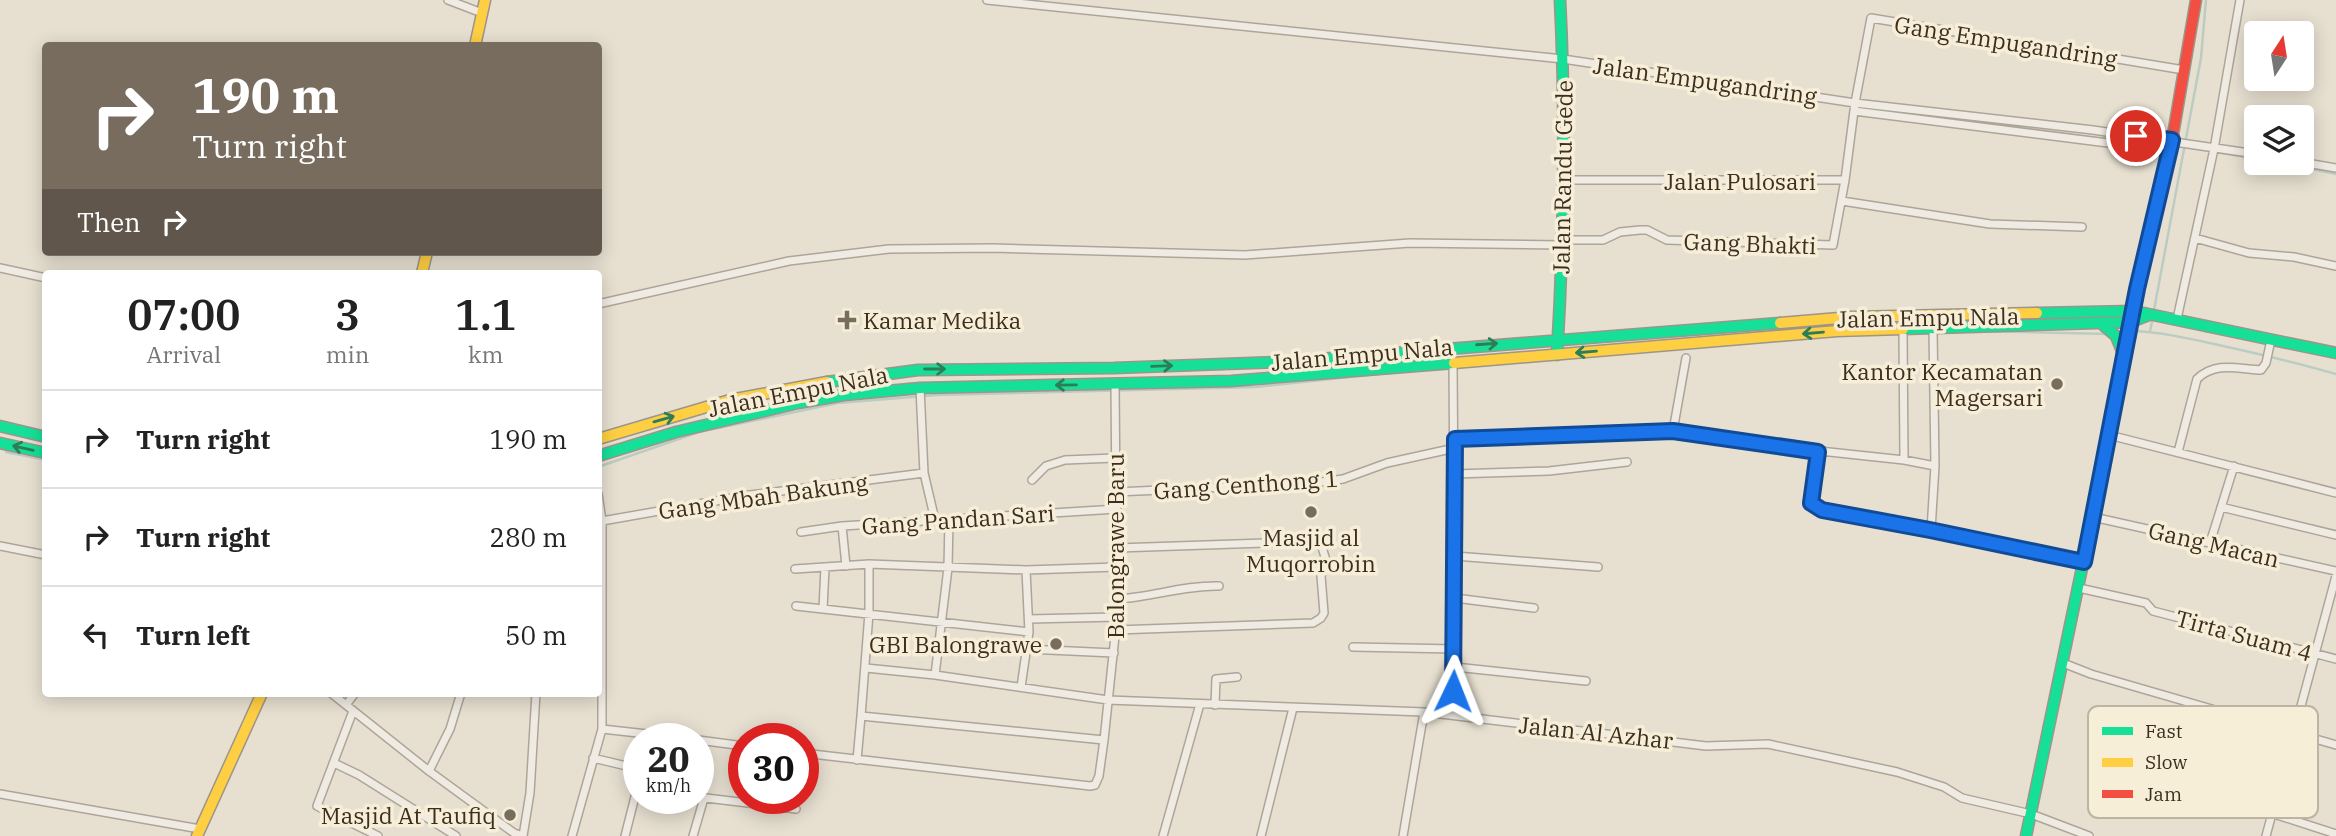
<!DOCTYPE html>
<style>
:root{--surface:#fff;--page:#f6f6f6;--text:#222;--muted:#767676;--line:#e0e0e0}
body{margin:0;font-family:"IBM Plex Serif",serif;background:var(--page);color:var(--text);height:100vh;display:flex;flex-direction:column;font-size:26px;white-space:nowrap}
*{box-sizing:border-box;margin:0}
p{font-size:23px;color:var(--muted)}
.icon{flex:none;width:38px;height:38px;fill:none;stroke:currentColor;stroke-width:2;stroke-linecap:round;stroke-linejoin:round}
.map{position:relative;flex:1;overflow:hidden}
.details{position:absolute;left:42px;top:270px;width:560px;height:427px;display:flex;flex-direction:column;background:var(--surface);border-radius:7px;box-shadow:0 4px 18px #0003}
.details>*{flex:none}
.hud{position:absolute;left:42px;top:42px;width:560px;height:214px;border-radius:7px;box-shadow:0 4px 18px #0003;background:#786c5e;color:#fff;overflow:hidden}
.needle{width:46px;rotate:12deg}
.tools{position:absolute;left:2244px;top:21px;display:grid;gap:14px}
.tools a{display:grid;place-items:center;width:70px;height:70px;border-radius:7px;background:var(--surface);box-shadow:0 4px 18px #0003;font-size:35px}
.speed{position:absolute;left:623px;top:723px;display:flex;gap:14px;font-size:35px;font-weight:700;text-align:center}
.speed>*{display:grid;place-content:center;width:91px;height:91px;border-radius:50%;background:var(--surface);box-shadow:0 4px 18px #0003;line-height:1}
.speed small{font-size:18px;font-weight:400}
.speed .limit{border:10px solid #d22;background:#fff;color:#111}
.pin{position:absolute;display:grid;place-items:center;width:60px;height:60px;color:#fff;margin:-30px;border:4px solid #fff;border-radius:50%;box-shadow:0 2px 7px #0007}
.me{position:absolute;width:77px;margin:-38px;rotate:2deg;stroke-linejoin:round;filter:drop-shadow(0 0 5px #0008)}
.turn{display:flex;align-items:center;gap:24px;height:147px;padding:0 35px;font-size:32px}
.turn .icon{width:91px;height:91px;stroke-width:2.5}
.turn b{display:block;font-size:49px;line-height:60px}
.then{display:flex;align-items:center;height:66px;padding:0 35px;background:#0003;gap:14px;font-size:26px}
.eta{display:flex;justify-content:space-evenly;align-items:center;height:119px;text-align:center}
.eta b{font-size:42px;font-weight:600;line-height:49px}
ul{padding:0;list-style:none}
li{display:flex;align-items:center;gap:21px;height:98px;padding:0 35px;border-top:2px solid var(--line)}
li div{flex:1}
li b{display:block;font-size:26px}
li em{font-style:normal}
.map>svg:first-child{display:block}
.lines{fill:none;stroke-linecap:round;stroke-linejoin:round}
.stream{stroke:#bcccc2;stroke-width:2.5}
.street-casing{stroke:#ada599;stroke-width:10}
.fast-casing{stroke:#9c958a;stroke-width:13}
.slow-casing{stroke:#9c958a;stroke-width:13}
.jam-casing{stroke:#9c958a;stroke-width:13}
.street{stroke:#efebe3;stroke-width:7}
.fast{stroke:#16e098;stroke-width:10}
.slow{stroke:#ffcf43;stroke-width:10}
.jam{stroke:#f24e42;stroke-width:10}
.oneway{stroke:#2b7e56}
.route-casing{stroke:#114b97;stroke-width:18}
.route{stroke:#1a73e8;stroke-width:12}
.poi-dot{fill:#786c5e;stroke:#f7eed8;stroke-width:2.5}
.labels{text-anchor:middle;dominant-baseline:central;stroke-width:7;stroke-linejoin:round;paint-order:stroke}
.street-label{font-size:23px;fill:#3d2e20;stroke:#f7eed8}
.poi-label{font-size:23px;fill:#3d2e20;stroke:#f7eed8;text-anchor:end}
.key{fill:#f7eed8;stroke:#bfb4a1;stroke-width:2}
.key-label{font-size:19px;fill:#3d2e20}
</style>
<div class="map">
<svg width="2336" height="836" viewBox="0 0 2336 836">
<rect width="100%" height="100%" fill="#e7e0d1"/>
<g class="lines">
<!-- stream -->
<path class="stream" d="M2187 147 2256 159
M2282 163 2336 174
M2154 310 2201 58 2206 0
M1979 331 2109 334
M2133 331C2160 332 2187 338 2214 344 2255 353 2295 362 2336 374
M2150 331 2153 317
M1850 335 1913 333
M6 452 46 460
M598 467 699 432 838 403 937 395 1256 387 1407 371"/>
<!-- street casing -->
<g class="street-casing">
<path id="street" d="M448 0 482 13
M987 0 1563 59 1855 103 2093 130 2256 154
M1854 111 2132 146 2136 136
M2301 162 2336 168
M1563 180H1845L1855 103 1871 18 2184 70
M1842 201 1990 224 2082 227
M2195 238 2249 253 2294 257 2336 266
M1564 240H1603L1620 232 1640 230H1647L1667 240 1833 245 1845 180
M0 268 46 278
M598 304 789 261 889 249 993 248 1245 255 1410 243 1564 245
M2177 319 2214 149 2240 0
M1933 329 1935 466
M1903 330 1904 460
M920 388 924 473 935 520
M1673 431 1686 358
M2109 435 2336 493
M1455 439 1673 431 1755 444 1904 460 1935 466 1931 530
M1818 452 1811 503 1822 510 1931 530 2084 562
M2178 452 2197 379C2216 361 2238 369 2261 370L2266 363 2271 340
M1454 474 1549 471 1627 462
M1032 480 1046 466 1065 460 1115 458
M1116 492 1314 483 1343 479 1387 463 1455 448
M2221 507 2336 535
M2093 517 2336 571
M602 521 750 495 924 473
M842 526 846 566
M801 532 842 526 1117 509
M2210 543 2234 466
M0 546 46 555
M1455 556 1598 567
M869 564V613L861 716 1104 740
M795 569 869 564 1026 570 1117 567
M2079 588 2146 603 2153 611 2336 659
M1455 598 1534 608
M1118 599C1152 597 1185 585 1219 586
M796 606 1029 632
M823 609 825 568
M1029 619 1117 617
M1116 630 1313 623 1321 618 1324 613 1321 576 1326 560 1320 541 1314 539 1295 542 1117 548
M1353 647 1455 649
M1027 649 1114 653
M2063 663 2091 674 2336 745
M1455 667 1586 681
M866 668 935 675 1108 700 1424 712 1706 746 1768 744 1897 772 1944 787 1962 798 2031 814 2089 836
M935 675 948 568 949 520
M1021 687 1029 632 1026 570
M331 693 429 771 514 833 523 836
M346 705 355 693
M1215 705 1216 679 1237 677
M353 711 317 806 378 836
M1452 715 1455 649 1453 362
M602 729 683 738
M698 740 744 746
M803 753 1090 786 1095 785 1099 776 1104 740 1117 617 1115 384
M593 758 639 769
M857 760 861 716
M334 763 359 775 456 836
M2138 770 2336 834
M429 771 450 729 461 693
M0 794 200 829
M698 797 796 809
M523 836 530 793 536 693
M572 836 602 729V521L598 494
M625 836 639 781
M693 836 704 798
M1163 836 1200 704
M1261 836 1293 708
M1403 836 1424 712
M2266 836 2336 576"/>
</g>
<!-- fast casing -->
<g class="fast-casing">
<path id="fast" d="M2037 313 2134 311 2336 353
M2102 324 2116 336 2124 356
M1903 329 2131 322 2149 315
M1557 355C1564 237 1566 119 1560 0
M827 382 918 370 1114 368 1282 362 1780 323
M0 426 46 437
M0 443 46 453
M598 456 676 432 798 403 844 395 920 388 1231 381 1454 363
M2026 836 2105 458 2136 294"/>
</g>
<!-- slow casing -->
<g class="slow-casing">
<path id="slow" d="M475 46 485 0
M422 273 427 252
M1780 323 1851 317 2037 313
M1454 363 1837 331 1903 329
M598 439 730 400 827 382
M197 836 262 693"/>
</g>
<!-- jam casing -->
<g class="jam-casing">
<path id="jam" d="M2136 294 2169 158 2196 0"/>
</g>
<!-- street -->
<use href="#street" class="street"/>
<!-- fast -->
<use href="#fast" class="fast"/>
<!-- slow -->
<use href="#slow" class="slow"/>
<!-- jam -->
<use href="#jam" class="jam"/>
</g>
<!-- one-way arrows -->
<defs><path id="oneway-shaft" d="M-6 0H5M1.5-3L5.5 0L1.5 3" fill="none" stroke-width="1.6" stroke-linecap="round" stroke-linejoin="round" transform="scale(1.75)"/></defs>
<g class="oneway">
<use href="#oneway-shaft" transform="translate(1813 333) rotate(175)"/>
<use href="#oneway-shaft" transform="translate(1487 344) rotate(-4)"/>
<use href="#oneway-shaft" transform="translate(1586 352) rotate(175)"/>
<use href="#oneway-shaft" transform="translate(1162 366) rotate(-2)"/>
<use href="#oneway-shaft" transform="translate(935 369)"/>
<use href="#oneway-shaft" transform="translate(1066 385) rotate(179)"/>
<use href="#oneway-shaft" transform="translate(664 419) rotate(-16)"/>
<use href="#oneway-shaft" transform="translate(23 448) rotate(-167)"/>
</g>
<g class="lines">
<!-- route casing -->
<g class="route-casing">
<path id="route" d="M1453 691 1455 439 1673 431 1818 452 1811 503 1822 510 1930 530 2084 562 2137 289 2172 140 2136 136"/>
</g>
<!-- route -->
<use href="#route" class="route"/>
</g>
<!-- markers -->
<g class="poi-dot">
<path d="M843.5 309.5h7v7h7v7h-7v7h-7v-7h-7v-7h7z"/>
<circle cx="2057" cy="384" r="7"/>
<circle cx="1311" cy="512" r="7"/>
<circle cx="1056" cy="644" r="7"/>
<circle cx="510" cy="815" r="7"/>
</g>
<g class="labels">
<!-- street labels -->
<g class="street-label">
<text transform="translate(2006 41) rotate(9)">Gang Empugandring</text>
<text transform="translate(1705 80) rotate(8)">Jalan Empugandring</text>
<text transform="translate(1562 177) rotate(-89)">Jalan Randu Gede</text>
<text x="1740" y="181">Jalan Pulosari</text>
<text transform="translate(1750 243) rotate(2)">Gang Bhakti</text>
<text transform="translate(1928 317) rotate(-1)">Jalan Empu Nala</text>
<text transform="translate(1362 354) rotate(-5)">Jalan Empu Nala</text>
<text transform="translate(798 391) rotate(-11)">Jalan Empu Nala</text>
<text transform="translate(1246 484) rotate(-4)">Gang Centhong 1</text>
<text transform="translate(763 496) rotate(-8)">Gang Mbah Bakung</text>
<text transform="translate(958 519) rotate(-4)">Gang Pandan Sari</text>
<text transform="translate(2214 544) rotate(13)">Gang Macan</text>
<text transform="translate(1115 546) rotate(-90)">Balongrawe Baru</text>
<text transform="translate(2244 635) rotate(15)">Tirta Suam 4</text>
<text transform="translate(1596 732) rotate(6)">Jalan Al Azhar</text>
</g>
<!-- poi labels -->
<g class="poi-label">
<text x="863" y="320" text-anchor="start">Kamar Medika</text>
<text x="2043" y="371">Kantor Kecamatan<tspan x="2043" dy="26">Magersari</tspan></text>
<text x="1311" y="537" text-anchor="middle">Masjid al<tspan x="1311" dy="26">Muqorrobin</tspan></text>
<text x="1042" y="644">GBI Balongrawe</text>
<text x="496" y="815">Masjid At Taufiq</text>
</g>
</g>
<!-- legend -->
<rect x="2088" y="706" width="230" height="112" rx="10" class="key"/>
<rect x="2102" y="727" width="31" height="8" fill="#16e098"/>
<rect x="2102" y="758" width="31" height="9" fill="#ffcf43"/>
<rect x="2102" y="790" width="31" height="8" fill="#f24e42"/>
<g class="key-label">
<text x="2145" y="738">Fast</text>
<text x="2145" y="769">Slow</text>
<text x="2145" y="801">Jam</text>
</g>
</svg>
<div class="tools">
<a><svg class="needle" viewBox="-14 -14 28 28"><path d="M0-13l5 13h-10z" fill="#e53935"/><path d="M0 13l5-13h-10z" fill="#767676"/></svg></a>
<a><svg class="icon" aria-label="layers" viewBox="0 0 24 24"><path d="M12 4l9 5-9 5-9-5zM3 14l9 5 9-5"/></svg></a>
</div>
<div class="speed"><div>20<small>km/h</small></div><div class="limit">30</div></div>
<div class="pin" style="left:2136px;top:136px;background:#d93025"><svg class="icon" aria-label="arrive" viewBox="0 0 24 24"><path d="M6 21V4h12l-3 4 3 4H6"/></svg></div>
<svg class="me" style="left:1453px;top:691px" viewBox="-20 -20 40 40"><path d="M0-17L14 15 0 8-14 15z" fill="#1a73e8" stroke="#fff" stroke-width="4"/></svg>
<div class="hud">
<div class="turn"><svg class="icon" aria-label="right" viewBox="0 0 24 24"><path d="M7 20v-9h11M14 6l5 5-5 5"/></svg><div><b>190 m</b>Turn right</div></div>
<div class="then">Then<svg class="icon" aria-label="right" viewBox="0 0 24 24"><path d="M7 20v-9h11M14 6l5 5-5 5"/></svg></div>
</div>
<section class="details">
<div class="eta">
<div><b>07:00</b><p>Arrival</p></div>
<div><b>3</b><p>min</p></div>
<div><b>1.1</b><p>km</p></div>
</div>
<ul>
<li><svg class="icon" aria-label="right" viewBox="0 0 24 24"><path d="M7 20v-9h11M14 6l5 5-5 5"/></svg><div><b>Turn right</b></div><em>190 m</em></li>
<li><svg class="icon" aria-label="right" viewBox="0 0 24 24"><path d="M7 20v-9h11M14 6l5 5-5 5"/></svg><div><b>Turn right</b></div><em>280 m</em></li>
<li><svg class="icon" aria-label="left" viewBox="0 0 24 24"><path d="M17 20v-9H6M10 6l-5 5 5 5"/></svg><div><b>Turn left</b></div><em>50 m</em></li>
</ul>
</section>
</div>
